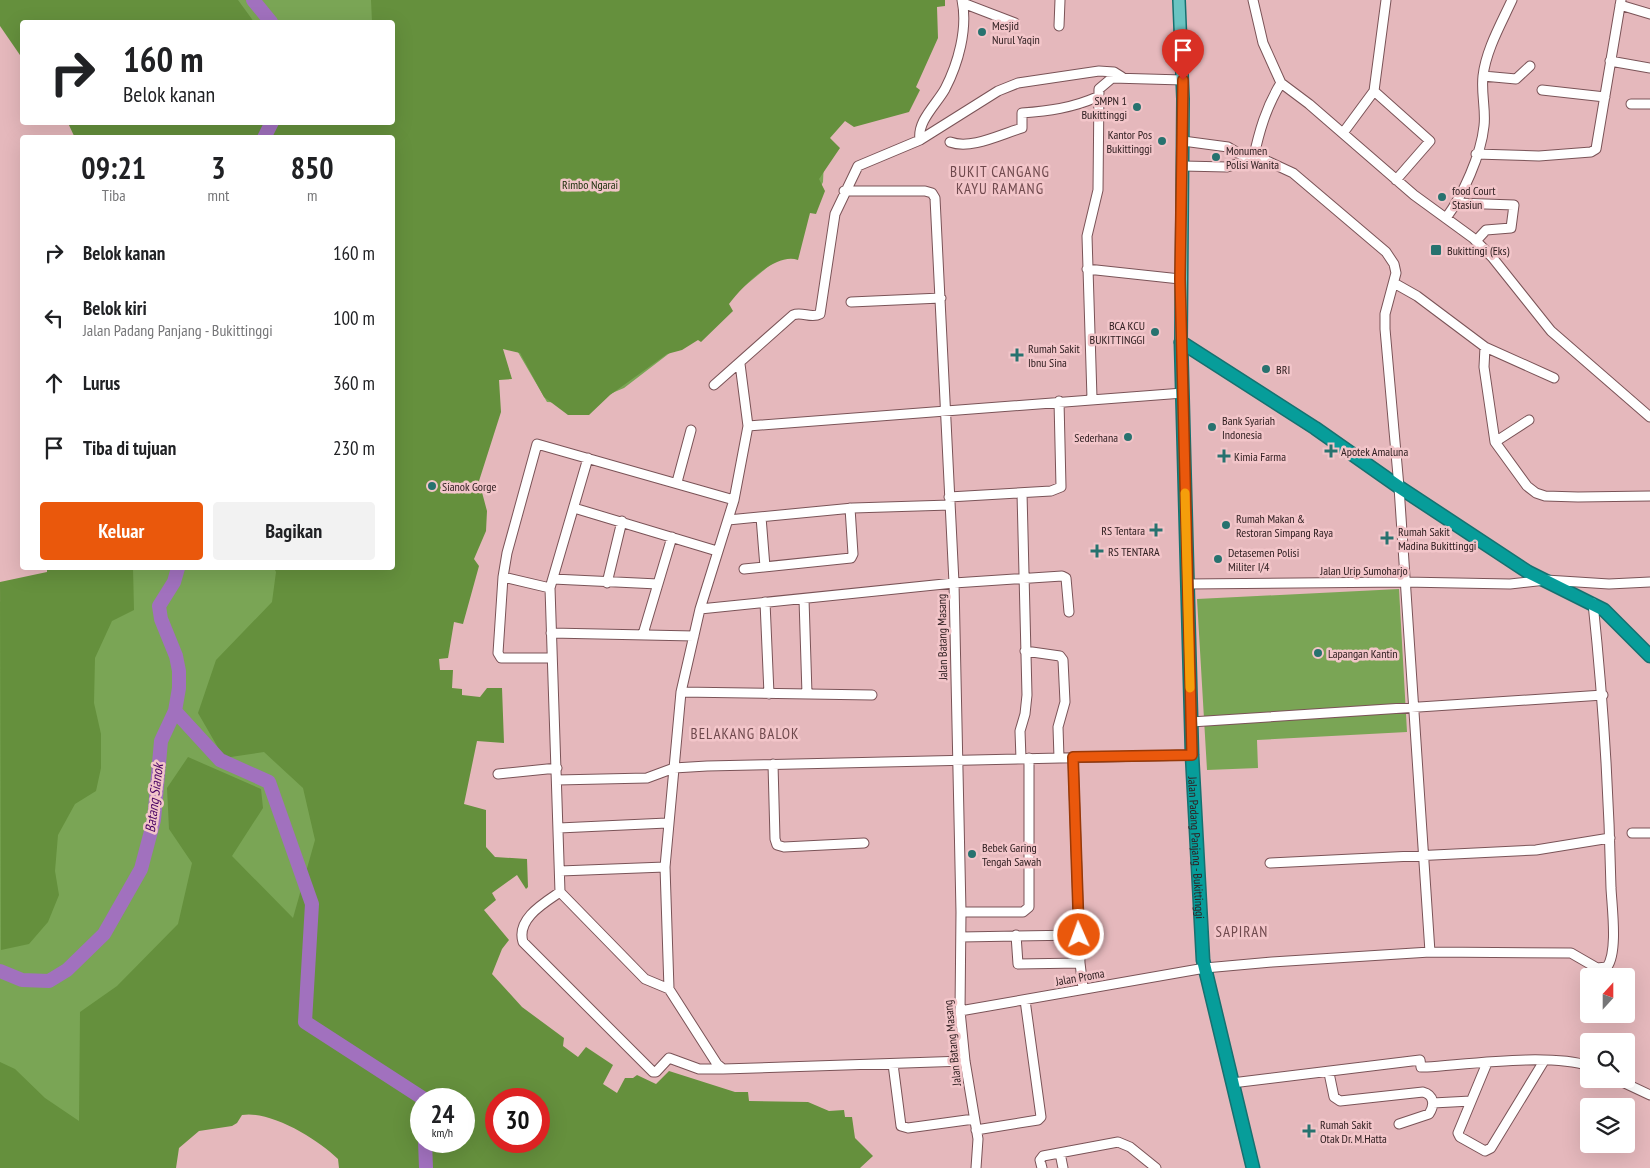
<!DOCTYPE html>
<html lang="id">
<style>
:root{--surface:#fff;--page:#f2f2f2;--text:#202124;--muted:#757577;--accent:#ea580c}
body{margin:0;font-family:"PT Sans Narrow",sans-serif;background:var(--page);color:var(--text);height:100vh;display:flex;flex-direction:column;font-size:19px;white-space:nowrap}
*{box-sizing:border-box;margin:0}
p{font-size:16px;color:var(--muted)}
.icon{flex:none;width:28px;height:28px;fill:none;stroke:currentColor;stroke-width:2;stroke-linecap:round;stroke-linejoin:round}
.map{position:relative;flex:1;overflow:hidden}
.panel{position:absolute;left:20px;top:135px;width:375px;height:435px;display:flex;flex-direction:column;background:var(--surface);border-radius:5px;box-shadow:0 5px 20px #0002}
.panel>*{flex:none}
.banner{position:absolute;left:20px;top:20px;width:375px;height:105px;border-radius:5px;box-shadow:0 5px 20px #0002;background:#fff;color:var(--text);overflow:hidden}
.needle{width:32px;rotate:21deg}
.fabs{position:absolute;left:1580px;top:968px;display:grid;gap:10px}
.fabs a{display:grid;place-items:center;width:55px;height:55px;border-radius:5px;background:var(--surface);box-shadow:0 5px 20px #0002;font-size:25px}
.speed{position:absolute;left:410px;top:1088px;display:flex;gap:10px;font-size:25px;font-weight:700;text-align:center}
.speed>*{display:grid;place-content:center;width:65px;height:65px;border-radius:50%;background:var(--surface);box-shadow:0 5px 20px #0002;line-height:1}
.speed small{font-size:12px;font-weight:400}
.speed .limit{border:8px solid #d22;background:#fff;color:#111}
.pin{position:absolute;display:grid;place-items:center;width:42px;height:42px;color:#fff;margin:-51px -21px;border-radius:50% 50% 50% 0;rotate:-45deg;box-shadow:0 0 5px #0007}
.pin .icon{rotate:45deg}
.me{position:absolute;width:55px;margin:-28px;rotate:358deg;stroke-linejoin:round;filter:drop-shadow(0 0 4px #0008)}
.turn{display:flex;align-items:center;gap:18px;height:105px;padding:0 20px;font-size:22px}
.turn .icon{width:65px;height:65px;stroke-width:2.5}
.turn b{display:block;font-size:35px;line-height:42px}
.eta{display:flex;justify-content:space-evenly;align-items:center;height:85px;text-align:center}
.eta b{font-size:30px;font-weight:700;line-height:35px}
.button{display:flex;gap:10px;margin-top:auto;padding:10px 20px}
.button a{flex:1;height:58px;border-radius:5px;background:var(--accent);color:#fff;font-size:20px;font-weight:700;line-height:58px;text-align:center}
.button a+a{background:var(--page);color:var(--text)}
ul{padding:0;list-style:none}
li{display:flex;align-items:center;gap:15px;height:65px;padding:0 20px}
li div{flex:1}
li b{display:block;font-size:19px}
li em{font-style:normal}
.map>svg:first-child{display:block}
.green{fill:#7aa555}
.forest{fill:#65903d;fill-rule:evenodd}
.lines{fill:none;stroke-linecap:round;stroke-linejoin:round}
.river{stroke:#a171be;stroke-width:14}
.minor-casing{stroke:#7a5357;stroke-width:11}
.major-casing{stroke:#167170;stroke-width:14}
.highway-casing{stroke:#167170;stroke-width:15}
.minor{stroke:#fff;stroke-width:9}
.major{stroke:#6ac4c2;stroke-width:11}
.highway{stroke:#079d9a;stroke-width:12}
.route-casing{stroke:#983908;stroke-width:12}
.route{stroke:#ea580c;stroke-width:9}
.slow{stroke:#f59e0b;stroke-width:9}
.poi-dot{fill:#27726f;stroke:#f2c5c9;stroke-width:2}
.labels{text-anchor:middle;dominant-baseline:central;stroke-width:5;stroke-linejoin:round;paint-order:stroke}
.poi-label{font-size:12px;fill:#312022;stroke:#f2c5c9;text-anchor:start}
.park-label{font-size:12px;fill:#213310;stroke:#f2c5c9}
.street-label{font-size:12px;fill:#312022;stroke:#f2c5c9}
.water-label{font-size:14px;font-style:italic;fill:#480064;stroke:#f2c5c9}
.quarter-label{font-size:15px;letter-spacing:1px;fill:#6f494d;stroke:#f2c5c9}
</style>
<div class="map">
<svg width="1650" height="1168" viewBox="0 0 1650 1168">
<rect width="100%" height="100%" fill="#e5b8bc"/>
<!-- green -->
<path class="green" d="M29 0H930L846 113 825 138 823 182 792 247 729 299 714 319 624 388 586 404 547 402 515 347 481 339 423 674 466 754 84 1131 0 1087V602L60 568H392V22H39Z
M1399 589 1407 732 1257 740 1258 768 1207 770 1197 599Z"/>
<!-- forest -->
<path class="forest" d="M0 0H238L254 22H22V58L0 26Z
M371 0H945V6L937 7 938 38 916 87 920 90 909 112 854 127 845 121 830 138 840 148 819 179 825 191 816 214 810 213 798 260C775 252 742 287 729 304L733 311 701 342 698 340 682 350 667 354 610 395 589 415H568L544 397 520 353 503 349 512 379 499 380 501 412 479 481 487 511 486 531 474 559 479 566 463 624 454 622 448 658 439 659 440 670H453L452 688 462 689V695L480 697 487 688H502L504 743 477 741 464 804 486 810V847L495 857 527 859 528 887 526 889 517 875 492 893 496 900 484 910 509 940 502 949 492 974 522 1007 564 1038 563 1046 578 1057 586 1047 613 1065 603 1084 617 1093 625 1078H633L637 1075 656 1084 669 1071 735 1092H748L749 1101 808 1102 829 1111 844 1110 845 1117H852L855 1138 873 1156 860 1168H339L338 1159C318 1139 270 1110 242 1115L237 1123 232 1126 199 1131 179 1148 176 1168H0V1062L15 1069 45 1098 79 1121 80 1012 117 986 178 924 192 863 169 829 167 788 188 757 261 789 263 808 232 856 293 918 315 840 303 788 264 752 224 758 198 713 216 660 272 602 276 572 274 568H392V138H75L68 123 392 122V22H372ZM421 1099H464V1141H421ZM496 1099H539V1141H496Z
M47 568H133L134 610 112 621 95 658 94 703 101 734V768L96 791 75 804 58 835 55 871 59 895 48 922 29 944 1 950 0 582 47 572Z"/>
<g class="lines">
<!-- river -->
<path class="river" d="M253 0 271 22
M264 138 272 122
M175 711 220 760 269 782 312 904 305 1022 424 1099
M0 971 22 980 49 981 67 970 104 934 141 869 154 820 161 741 175 711 179 688V671L176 656 161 619 159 606 174 582 178 568
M425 1141 426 1168"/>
<!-- minor casing -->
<g class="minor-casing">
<path id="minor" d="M1253 0 1263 43 1281 83 1309 104 1414 195 1473 238 1492 257 1551 331 1650 417
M963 3 1015 23
M1620 5 1650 14
M1059 26 1060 0
M1610 61 1650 68
M1483 76 1516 79 1530 66
M1542 90 1605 97
M1374 91 1430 141 1396 180
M1631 104H1650
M1343 133 1374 91 1386 0
M920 140C917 121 936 105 945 89 958 64 968 29 962 0
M1183 141 1228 147 1250 160
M950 142C971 150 1001 134 1022 128V113C1049 111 1072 108 1097 97
M1476 154 1539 156 1591 152 1596 149 1621 0
M1253 160C1259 132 1266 107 1281 83
M1183 166 1227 167 1250 160 1267 161 1293 173 1386 252 1394 264 1396 273 1385 314V329L1399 487 1430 952
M844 191H925L932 193 935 198 954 583 961 912 960 1011 965 1061 978 1139 976 1168
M1457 203 1514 205 1511 228 1486 230 1476 241
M1446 218C1463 195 1481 155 1484 126 1486 110 1481 93 1483 76 1486 50 1501 24 1512 0
M1087 269 1180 279
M1394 283 1417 296 1485 347 1484 367 1495 442 1527 486 1536 493 1545 496 1578 497 1650 496
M851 302 941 298
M1485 347 1554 378
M740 364 748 426 734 500 700 609 681 692 665 867 669 989 717 1064 723 1069 965 1061
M714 385 793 315C802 311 811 319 820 314L835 214 858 166 920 140 998 91 1018 83 1099 71 1114 72 1122 77
M1092 398 1087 236 1098 190 1099 89 1112 78 1183 80
M748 426 1183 393
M1495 442 1529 420
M588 458 550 588 560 892 645 979 669 989
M677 482 691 430
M949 497 1051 491 1061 487 1059 401
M574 508 717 551
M761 517 765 567
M728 520 853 508 950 505
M744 569 851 558 853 554 850 508
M503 577 550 588
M553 579 658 584
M607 583 622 521
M1187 584 1404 582 1510 584 1546 580 1609 584 1650 582
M804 599 807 694
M765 602 769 694
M700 609 954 583 1062 576 1066 578 1069 612
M551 633 694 636
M643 634 672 537
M1025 651 1060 656 1063 660 1065 702 1058 727 1059 758
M551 658H501L498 653 503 577 507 553 537 444 734 500
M681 692 872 695
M1191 722 1603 695
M1021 759 1020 731 1025 714 1027 695 1022 493
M773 764 775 839 777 845 784 847 864 843
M498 774 557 768
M557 780 647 778 674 768 707 766 1192 755
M559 828 667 823
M1632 833H1650
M1270 863 1536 850 1610 838
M560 871 665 867
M560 892C544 903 516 919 523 942L653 1072H656L669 1058 699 1069H723
M961 912H1023L1029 907V758
M1016 935 1018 964 1080 963 1073 757
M961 937 1079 935
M1080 963 1083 988
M960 1011 1205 968 1272 962 1430 952 1571 953 1597 968 1607 967C1618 952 1612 908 1611 888 1609 793 1603 698 1593 603
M1487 1063 1458 1133 1460 1137 1485 1151 1491 1148 1544 1061
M893 1064 901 1126 908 1128 974 1119
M1329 1073 1334 1097 1340 1101 1423 1092C1434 1095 1435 1105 1429 1114L1399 1124
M1616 1079 1650 1095
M1232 1083 1420 1060 1421 1067H1427C1470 1064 1550 1053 1589 1066
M1433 1103 1471 1101
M976 1130 1038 1120 1041 1117 1025 1000
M1060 1153 1063 1168
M1042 1168 1040 1160 1043 1156 1118 1142 1130 1147 1156 1168"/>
</g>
<!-- major casing -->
<g class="major-casing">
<path id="major" d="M1179 0 1183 99 1181 342"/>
</g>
<!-- highway casing -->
<g class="highway-casing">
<g id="highway">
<path id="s1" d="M1181 342 1192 755 1203 960 1253 1168"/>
<path d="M1181 342 1315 428 1399 487 1528 572 1604 610 1650 656"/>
</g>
</g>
<!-- minor -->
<use href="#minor" class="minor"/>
<!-- major -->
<use href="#major" class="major"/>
<!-- highway -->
<use href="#highway" class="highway"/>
</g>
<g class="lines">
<!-- route casing -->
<g class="route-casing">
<path id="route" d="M1079 935 1073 757 1192 755 1180 279 1183 80"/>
</g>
<!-- route -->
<use href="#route" class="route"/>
<!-- slow -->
<path class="slow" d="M1185 493 1190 688"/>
</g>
<!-- markers -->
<g class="poi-dot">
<circle cx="982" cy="32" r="5"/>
<circle cx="1137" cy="107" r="5"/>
<circle cx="1162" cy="141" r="5"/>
<circle cx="1216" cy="157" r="5"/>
<circle cx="1442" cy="197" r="5"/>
<rect x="1430" y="244" width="12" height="12" rx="2.5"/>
<circle cx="1155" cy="332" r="5"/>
<path d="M1014.5 347.5h5v5h5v5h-5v5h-5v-5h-5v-5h5z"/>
<circle cx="1266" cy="369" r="5"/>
<circle cx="1212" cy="427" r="5"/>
<circle cx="1128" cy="437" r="5"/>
<path d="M1328.5 443.5h5v5h5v5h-5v5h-5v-5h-5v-5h5z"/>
<path d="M1221.5 448.5h5v5h5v5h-5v5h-5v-5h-5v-5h5z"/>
<circle cx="432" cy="486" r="5"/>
<circle cx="1226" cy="525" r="5"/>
<path d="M1153.5 522.5h5v5h5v5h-5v5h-5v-5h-5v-5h5z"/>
<path d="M1384.5 530.5h5v5h5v5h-5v5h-5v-5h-5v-5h5z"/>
<path d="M1094.5 543.5h5v5h5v5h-5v5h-5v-5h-5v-5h5z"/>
<circle cx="1218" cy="559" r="5"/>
<circle cx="1318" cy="653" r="5"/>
<circle cx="972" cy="854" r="5"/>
<path d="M1306.5 1123.5h5v5h5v5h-5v5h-5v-5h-5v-5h5z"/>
</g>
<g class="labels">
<!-- poi labels -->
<g class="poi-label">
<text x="992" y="25">Mesjid<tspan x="992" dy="14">Nurul Yaqin</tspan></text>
<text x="1127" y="100" text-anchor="end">SMPN 1<tspan x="1127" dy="14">Bukittinggi</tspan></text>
<text x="1152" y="134" text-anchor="end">Kantor Pos<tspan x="1152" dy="14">Bukittinggi</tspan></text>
<text x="1226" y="150">Monumen<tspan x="1226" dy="14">Polisi Wanita</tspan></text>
<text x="1452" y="190">food Court<tspan x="1452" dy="14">Stasiun</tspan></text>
<text x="1447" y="250">Bukittingi (Eks)</text>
<text x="1145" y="325" text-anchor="end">BCA KCU<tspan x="1145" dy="14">BUKITTINGGI</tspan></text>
<text x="1028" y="348">Rumah Sakit<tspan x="1028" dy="14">Ibnu Sina</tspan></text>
<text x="1276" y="369">BRI</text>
<text x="1222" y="420">Bank Syariah<tspan x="1222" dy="14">Indonesia</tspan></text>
<text x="1118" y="437" text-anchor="end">Sederhana</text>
<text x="1341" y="451">Apotek Amaluna</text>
<text x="1234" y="456">Kimia Farma</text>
<text x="442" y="486">Sianok Gorge</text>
<text x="1236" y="518">Rumah Makan &amp;<tspan x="1236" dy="14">Restoran Simpang Raya</tspan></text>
<text x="1145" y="530" text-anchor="end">RS Tentara</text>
<text x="1398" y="531">Rumah Sakit<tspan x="1398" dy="14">Madina Bukittinggi</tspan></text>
<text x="1108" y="551">RS TENTARA</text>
<text x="1228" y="552">Detasemen Polisi<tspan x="1228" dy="14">Militer I/4</tspan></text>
<text x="1328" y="653">Lapangan Kantin</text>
<text x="982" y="847">Bebek Garing<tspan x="982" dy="14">Tengah Sawah</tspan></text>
<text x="1320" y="1124">Rumah Sakit<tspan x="1320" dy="14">Otak Dr. M.Hatta</tspan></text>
</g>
<!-- park labels -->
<g class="park-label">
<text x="590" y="184">Rimbo Ngarai</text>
</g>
<!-- street labels -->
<g class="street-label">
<text x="1364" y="570">Jalan Urip Sumoharjo</text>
<text transform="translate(942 637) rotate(-91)">Jalan Batang Masang</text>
<text stroke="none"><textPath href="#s1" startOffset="506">Jalan Padang Panjang - Bukittinggi</textPath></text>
<text transform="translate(1080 977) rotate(-10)">Jalan Proma</text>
<text transform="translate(952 1043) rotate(-96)">Jalan Batang Masang</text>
</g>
<!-- water labels -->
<g class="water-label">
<text transform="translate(154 798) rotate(-83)">Batang Sianok</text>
</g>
<!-- quarter labels -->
<g class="quarter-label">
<text x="1000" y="171">BUKIT CANGANG<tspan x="1000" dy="17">KAYU RAMANG</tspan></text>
<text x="745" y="733">BELAKANG BALOK</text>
<text x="1242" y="931">SAPIRAN</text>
</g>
</g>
</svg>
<div class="fabs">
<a><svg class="needle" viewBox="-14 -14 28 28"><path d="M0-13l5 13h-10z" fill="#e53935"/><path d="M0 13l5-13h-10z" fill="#757577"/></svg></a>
<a><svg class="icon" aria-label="search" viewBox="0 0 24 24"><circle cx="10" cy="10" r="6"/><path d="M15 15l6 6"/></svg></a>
<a><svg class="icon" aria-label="layers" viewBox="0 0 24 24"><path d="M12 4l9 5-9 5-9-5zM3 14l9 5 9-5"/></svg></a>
</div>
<div class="speed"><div>24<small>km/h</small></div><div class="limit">30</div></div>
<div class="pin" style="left:1183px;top:80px;background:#d93025"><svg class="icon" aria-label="arrive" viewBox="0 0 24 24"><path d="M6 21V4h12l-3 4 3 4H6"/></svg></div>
<svg class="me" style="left:1079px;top:935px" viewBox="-20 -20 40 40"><circle r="17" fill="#ea580c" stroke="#fff" stroke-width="3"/><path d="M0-11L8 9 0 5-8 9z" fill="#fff"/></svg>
<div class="banner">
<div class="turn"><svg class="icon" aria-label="right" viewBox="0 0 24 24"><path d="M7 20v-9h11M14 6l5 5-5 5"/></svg><div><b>160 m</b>Belok kanan</div></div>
</div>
<section class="panel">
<div class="eta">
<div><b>09:21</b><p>Tiba</p></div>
<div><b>3</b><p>mnt</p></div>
<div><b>850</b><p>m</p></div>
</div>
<ul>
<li><svg class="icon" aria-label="right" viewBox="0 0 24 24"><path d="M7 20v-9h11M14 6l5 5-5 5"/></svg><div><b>Belok kanan</b></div><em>160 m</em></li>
<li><svg class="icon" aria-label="left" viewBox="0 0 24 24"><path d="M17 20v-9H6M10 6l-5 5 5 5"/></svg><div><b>Belok kiri</b><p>Jalan Padang Panjang - Bukittinggi</p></div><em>100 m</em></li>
<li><svg class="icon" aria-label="ahead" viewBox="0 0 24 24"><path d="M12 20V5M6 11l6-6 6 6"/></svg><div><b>Lurus</b></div><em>360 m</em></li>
<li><svg class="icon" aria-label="arrive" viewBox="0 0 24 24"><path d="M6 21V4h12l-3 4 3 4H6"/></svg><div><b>Tiba di tujuan</b></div><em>230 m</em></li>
</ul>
<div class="button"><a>Keluar</a><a>Bagikan</a></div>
</section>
</div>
